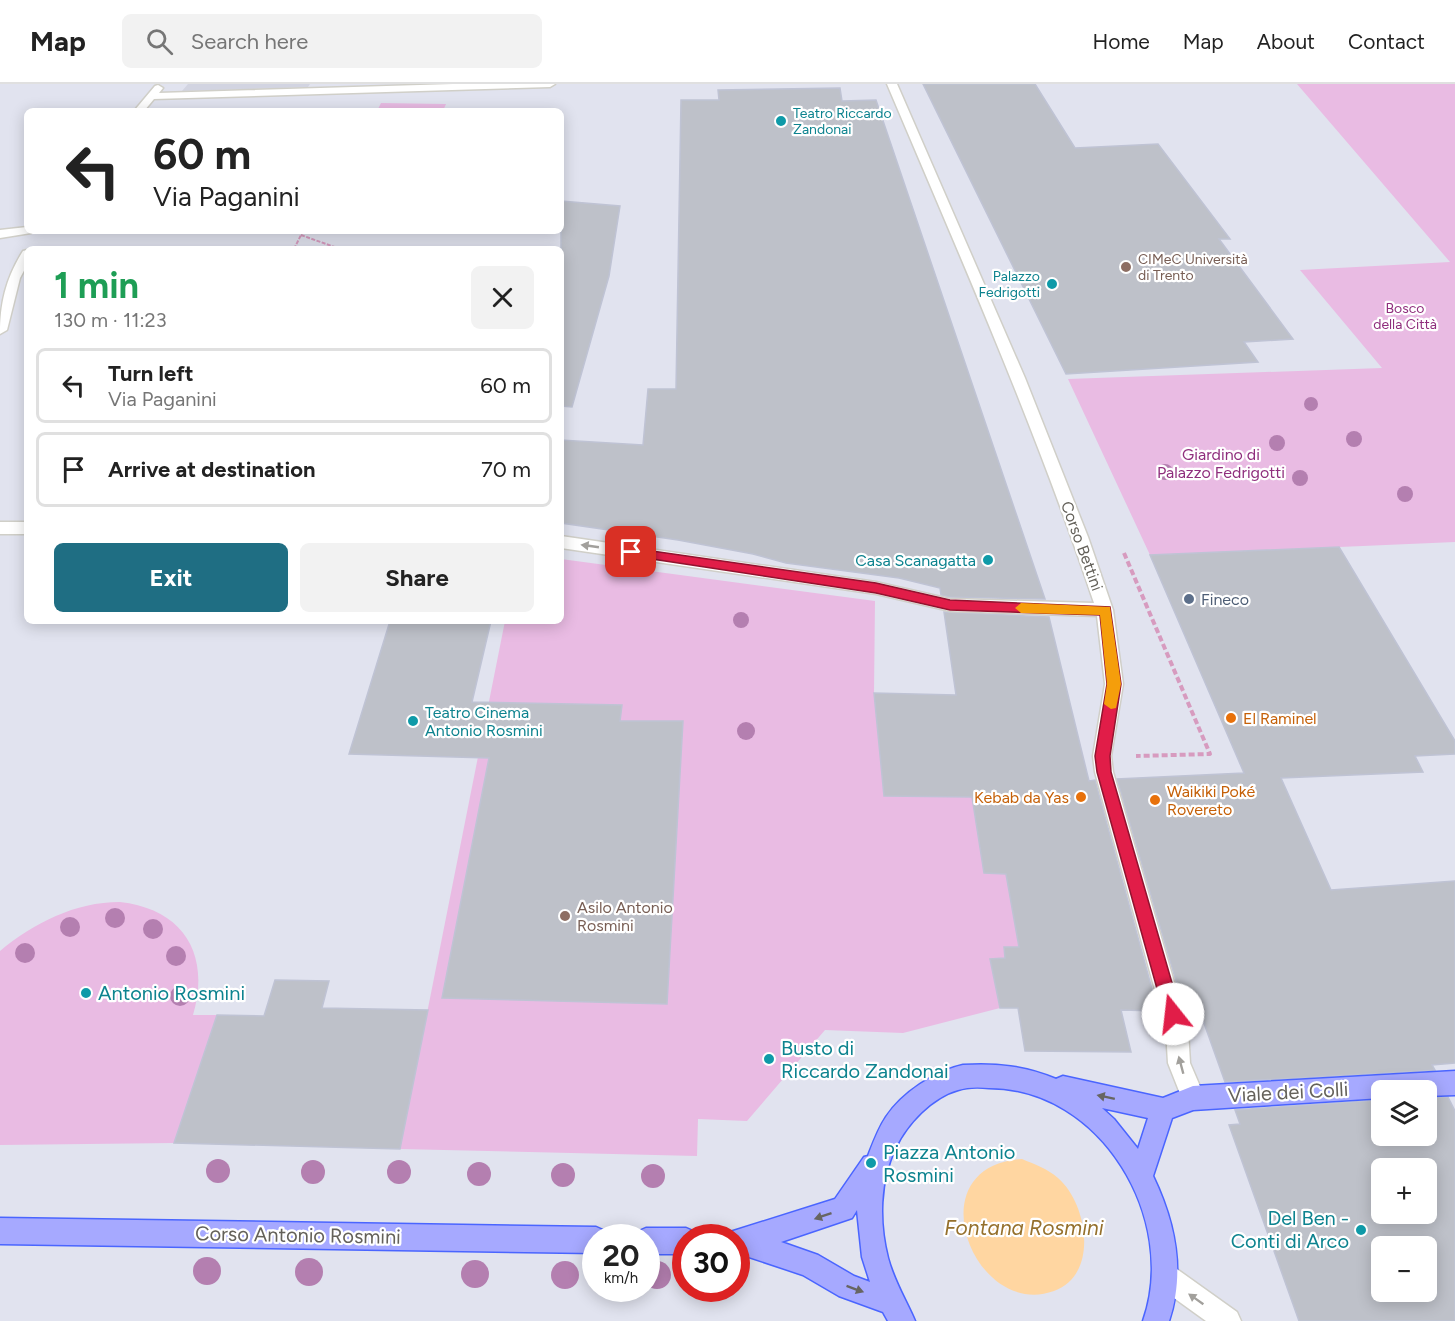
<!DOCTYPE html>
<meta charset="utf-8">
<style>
:root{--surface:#fff;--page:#f2f2f2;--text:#222;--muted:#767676;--line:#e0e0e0;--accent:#1f6e83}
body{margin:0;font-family:Figtree,sans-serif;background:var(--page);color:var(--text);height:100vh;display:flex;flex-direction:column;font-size:22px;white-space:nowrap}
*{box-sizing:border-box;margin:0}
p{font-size:20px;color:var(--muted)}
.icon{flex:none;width:33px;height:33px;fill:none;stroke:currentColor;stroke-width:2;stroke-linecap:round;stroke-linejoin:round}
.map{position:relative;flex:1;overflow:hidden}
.drawer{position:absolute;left:24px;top:162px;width:540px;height:378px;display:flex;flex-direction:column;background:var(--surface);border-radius:9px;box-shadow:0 3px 15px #0003}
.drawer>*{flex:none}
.top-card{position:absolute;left:24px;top:24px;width:540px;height:126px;border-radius:9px;box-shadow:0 3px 15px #0003;background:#fff;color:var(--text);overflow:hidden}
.buttons{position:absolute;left:1371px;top:996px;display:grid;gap:12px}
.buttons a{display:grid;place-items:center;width:66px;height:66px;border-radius:9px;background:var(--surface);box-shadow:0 3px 15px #0003;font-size:30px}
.speed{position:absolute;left:582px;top:1140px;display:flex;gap:12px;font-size:30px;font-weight:700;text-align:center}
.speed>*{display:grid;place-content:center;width:78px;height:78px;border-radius:50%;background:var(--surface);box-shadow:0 3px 15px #0003;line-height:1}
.speed small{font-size:15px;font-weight:400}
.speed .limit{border:9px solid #d22;background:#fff;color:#111}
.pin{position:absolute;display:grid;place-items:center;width:51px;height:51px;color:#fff;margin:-26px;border-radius:12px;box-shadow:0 3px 9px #0006}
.me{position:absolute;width:66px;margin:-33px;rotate:344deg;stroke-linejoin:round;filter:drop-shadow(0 0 4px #0008)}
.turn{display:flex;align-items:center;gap:21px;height:126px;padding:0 30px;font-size:27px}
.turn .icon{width:78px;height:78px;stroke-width:2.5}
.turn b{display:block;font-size:42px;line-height:51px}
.round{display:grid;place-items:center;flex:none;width:63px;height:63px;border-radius:9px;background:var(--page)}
.head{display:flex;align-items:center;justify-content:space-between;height:102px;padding:0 30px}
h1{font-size:36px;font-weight:700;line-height:45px;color:#1e9e55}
.action{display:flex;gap:12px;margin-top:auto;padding:12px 30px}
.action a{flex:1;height:69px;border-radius:9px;background:var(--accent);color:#fff;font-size:24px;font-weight:700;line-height:69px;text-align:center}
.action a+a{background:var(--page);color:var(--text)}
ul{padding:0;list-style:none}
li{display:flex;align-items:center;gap:18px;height:75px;margin:0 12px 9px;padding:0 18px;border:3px solid var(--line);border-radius:9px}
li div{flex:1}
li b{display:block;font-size:22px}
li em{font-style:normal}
header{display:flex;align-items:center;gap:36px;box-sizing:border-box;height:84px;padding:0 30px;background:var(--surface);border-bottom:2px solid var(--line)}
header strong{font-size:28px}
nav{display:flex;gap:33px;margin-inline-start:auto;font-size:21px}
.search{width:420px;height:54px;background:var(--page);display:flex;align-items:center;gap:15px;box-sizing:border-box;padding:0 21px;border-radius:9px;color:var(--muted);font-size:22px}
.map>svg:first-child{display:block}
.education{fill:#d2d4e1}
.green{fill:#e9bbe3}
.water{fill:#ffd6a1}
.building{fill:#bec1c9;stroke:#bfc3d4;stroke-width:1.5;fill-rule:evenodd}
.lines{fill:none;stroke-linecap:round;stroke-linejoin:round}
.minor-casing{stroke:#d0cfc8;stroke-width:3}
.major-casing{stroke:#4a65ff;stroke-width:3}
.path-far1{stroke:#d79bbf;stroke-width:2;stroke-dasharray:4 1.5;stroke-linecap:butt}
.path{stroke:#d79bbf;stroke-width:4;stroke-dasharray:6 3;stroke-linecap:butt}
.minor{fill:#fff;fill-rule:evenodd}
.major{fill:#a6a9ff;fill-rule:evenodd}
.tree{fill:#b47fb0}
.oneway{fill:#a2a09c}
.oneway2{fill:#676562}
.route{fill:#e11d48;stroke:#92132f;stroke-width:1.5}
.slow{fill:#f59e0b}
.culture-dot{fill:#0f9aa8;stroke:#fff;stroke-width:2}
.education-dot{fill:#8d6e63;stroke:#fff;stroke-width:2}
.service-dot{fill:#5c6f8a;stroke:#fff;stroke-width:2}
.food-dot{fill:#e8710a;stroke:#fff;stroke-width:2}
.labels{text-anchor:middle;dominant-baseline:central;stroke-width:4.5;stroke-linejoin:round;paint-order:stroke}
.far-culture-label{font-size:14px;fill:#0d838f;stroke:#fff;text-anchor:start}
.far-education-label{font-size:14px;fill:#785e54;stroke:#fff;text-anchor:start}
.far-park-label{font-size:14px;fill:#8f2e7d;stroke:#fff}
.park-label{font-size:16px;fill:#8f2e7d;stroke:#fff}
.street-label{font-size:16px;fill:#64615a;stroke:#fff}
.culture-label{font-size:16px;fill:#0d838f;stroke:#fff;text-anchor:end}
.service-label{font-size:16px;fill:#4e5e75;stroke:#fff;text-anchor:start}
.food-label{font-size:16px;fill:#c56008;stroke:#fff;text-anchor:start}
.education-label{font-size:16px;fill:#785e54;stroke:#fff;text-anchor:start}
.near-culture-label{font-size:20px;fill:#0d838f;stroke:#fff;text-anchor:start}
.near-street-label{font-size:20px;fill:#64615a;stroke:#fff}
.near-water-label{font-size:21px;font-style:italic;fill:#95702c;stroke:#fff}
</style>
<header>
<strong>Map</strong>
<div class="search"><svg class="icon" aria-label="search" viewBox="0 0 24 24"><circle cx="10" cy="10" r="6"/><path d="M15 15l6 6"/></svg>Search here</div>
<nav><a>Home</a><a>Map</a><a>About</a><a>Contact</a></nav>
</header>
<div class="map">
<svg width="1455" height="1237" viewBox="0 0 1455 1237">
<rect width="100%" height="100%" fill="#e1e3ef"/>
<!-- education -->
<path class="education" d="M188 0H310L308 3 182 7Z"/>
<!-- green -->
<path class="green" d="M1297 0H1455V458L1150 471 1068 295 1382 284 1300 186 1450 178Z
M381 19 446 20 443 27H377Z
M561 475 875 517 874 609 884 712 972 713 984 788 1006 790 1019 863H1004L1005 874 990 875 1000 924 903 949 825 946 747 1037 698 1035 697 1072 400 1065 505 537H561Z
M120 818C183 825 211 870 193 931H217L174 1059 0 1061V867C34 839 75 818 120 818Z"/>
<!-- water -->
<path class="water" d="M1022 1075C1034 1080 1048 1085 1058 1094 1088 1120 1099 1191 1054 1207 974 1236 914 1082 1022 1075Z"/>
<!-- building -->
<path class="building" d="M923 0H1035L1075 64 1158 60 1230 155H1219L1293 255 1244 258 1258 278 1066 290Z
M840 4 842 17 876 16 1045 515 950 513 941 511 940 504 899 494 786 479 753 470 678 456 561 439V356L643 361 648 305H676L681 16H719L718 6Z
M561 117 620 122 609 192 572 323 561 322Z
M1339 463 1455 657V670L1415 672 1423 688 1281 694 1331 806 1455 797V979L1432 981 1435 986 1225 998 1200 928H1185L1117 695 1244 689 1150 471Z
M944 528 1049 533 1089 697 1095 696 1158 927 1121 926 1131 968 1025 967 1018 924H1000L990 875 1005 874 1004 863H1019L1006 790 984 789 972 713 884 712 874 609 956 611Z
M390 537H491L472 618 622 621 620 637H683L667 920 442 914 489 674 349 670Z
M275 896 329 897 322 924 428 926 400 1065 174 1059 217 931 264 932Z
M1448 1013 1455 1027V1237H1299L1229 1041 1240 1040 1235 1026 1382 1016V1052H1426V1014ZM1382 1084H1426V1130H1382ZM1382 1162H1426V1208H1382Z"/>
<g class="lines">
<!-- minor casing -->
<g class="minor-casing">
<path id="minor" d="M453 0H555L550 3 154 15 144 27H134L155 2 158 1 163 4 159 9Z
M887 0H897L1025 294 1088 453 1113 526 1123 600 1111 672 1113 688 1188 946 1190 979 1205 1014 1201 1022 1193 1026 1185 1022 1168 979 1166 946 1095 688 1093 672 1105 600 1097 532 950 527 876 510 561 464V452L876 498 950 515 1094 519C1035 342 960 172 887 0Z
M27 143V147H33L31 149 0 154V146Z
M27 166V181L20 194 7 246 0 250C0 219 6 194 23 167Z
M0 438H27V450H0Z
M1165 1179 1174 1183 1237 1228 1241 1237H1206L1156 1201 1152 1192 1156 1183Z"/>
</g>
<!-- major casing -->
<g class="major-casing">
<path id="major" d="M963 981C997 979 1025 982 1056 995L1063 992 1163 1014 1193 1002 1455 987V1011L1426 1012V1006H1382V1014L1193 1026 1172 1034 1153 1092C1175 1138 1186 1187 1169 1237H1143C1179 1135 1101 1004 989 1004 979 1003 967 1003 958 1006 932 1013 907 1040 896 1063 879 1097 879 1139 888 1174 894 1197 906 1216 915 1237H888L883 1228 839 1212 803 1191 743 1171H736V1154H725L727 1149 835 1115 864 1073 868 1072C873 1059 878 1045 886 1033 902 1009 935 987 963 981ZM1102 1024 1148 1034 1138 1065 1114 1035ZM857 1126 862 1173 870 1198 854 1192 818 1171 781 1158 852 1134Z
M0 1134 596 1143 605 1147 608 1154H596V1169L0 1160Z
M646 1144H686L695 1148 697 1154H686V1170H646V1154H635L637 1148Z"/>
</g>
<!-- path-far1 -->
<path class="path-far1" d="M301 151 340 165
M294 165 303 147"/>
<!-- path -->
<path class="path" d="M1124 469 1210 670 1136 672"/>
<!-- minor -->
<use href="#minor" class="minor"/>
<!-- major -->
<use href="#major" class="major"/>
</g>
<!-- trees -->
<g class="tree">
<circle cx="1311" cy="320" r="7"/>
<circle cx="1354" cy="355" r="8"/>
<circle cx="1277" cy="359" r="8"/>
<circle cx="1165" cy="388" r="8"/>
<circle cx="1300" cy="394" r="8"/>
<circle cx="1405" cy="410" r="8"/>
<circle cx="741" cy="536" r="8"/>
<circle cx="746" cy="647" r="9"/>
<circle cx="115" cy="834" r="10"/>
<circle cx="70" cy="843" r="10"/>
<circle cx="153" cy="845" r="10"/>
<circle cx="25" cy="869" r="10"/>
<circle cx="176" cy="872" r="10"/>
<circle cx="180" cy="912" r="10"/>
<circle cx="218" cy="1087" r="12"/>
<circle cx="313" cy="1088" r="12"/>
<circle cx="399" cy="1088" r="12"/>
<circle cx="479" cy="1090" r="12"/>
<circle cx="563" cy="1091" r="12"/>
<circle cx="653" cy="1092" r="12"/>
<circle cx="207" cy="1187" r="14"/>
<circle cx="309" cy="1188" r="14"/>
<circle cx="475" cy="1190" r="14"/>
<circle cx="565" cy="1191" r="14"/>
<circle cx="657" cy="1191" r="14"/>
</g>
<!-- one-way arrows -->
<defs><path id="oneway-solid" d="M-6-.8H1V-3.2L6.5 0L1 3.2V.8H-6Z" transform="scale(1.5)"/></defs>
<g class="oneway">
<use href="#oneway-solid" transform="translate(590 462) rotate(-172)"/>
<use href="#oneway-solid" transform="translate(1181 981) rotate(-105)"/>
<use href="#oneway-solid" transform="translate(1196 1215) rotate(-145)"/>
</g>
<g class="oneway2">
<use href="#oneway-solid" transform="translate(1106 1013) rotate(-168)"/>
<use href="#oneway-solid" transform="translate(823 1132) rotate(161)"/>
<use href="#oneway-solid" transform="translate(855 1205) rotate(20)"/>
</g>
<!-- route -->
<path class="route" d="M631 464 876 499 950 516 1110 523 1121 600 1110 672 1111 688 1181 930 1178 936 1173 938 1167 936 1164 930 1097 688 1095 672 1107 600 1100 531 950 526 876 509 626 471V465Z"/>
<!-- slow -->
<path class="slow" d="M1021 519 1110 523 1121 600 1116 624 1111 625 1104 620 1107 600 1100 531 1021 529 1015 524Z"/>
<!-- markers -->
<g class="culture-dot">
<circle cx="781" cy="37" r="6"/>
<circle cx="1052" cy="200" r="6"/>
<circle cx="988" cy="476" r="6"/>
<circle cx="413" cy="637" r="6"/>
<circle cx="86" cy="909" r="6"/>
<circle cx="769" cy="975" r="6"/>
<circle cx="871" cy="1079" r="6"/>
<circle cx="1361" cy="1146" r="6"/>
</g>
<g class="education-dot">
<circle cx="1126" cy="183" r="6"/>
<circle cx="565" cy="832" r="6"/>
</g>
<circle class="service-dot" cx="1189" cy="515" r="6"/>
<g class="food-dot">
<circle cx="1231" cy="634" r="6"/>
<circle cx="1081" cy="713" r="6"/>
<circle cx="1155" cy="716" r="6"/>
</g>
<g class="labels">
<!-- far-culture labels -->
<g class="far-culture-label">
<text x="793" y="29">Teatro Riccardo<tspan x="793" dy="16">Zandonai</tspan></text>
<text x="1040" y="192" text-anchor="end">Palazzo<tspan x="1040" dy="16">Fedrigotti</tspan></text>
</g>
<!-- far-education labels -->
<g class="far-education-label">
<text x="1138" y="175">CIMeC Università<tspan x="1138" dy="16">di Trento</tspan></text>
</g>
<!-- far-park labels -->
<g class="far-park-label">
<text x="1405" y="224">Bosco<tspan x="1405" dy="16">della Città</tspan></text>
</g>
<!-- park labels -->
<g class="park-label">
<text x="1221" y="370">Giardino di<tspan x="1221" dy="18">Palazzo Fedrigotti</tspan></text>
</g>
<!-- street labels -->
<g class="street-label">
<text transform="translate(1082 462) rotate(70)">Corso Bettini</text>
</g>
<!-- culture labels -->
<g class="culture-label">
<text x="976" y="476">Casa Scanagatta</text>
<text x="425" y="628" text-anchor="start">Teatro Cinema<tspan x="425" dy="18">Antonio Rosmini</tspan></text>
</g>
<!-- service labels -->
<g class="service-label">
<text x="1201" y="515">Fineco</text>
</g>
<!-- food labels -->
<g class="food-label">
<text x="1243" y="634">El Raminel</text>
<text x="1167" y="707">Waikiki Poké<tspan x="1167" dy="18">Rovereto</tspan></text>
<text x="1069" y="713" text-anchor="end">Kebab da Yas</text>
</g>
<!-- education labels -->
<g class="education-label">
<text x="577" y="823">Asilo Antonio<tspan x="577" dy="18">Rosmini</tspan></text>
</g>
<!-- near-culture labels -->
<g class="near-culture-label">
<text x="98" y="909">Antonio Rosmini</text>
<text x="781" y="964">Busto di<tspan x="781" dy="23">Riccardo Zandonai</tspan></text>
<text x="883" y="1068">Piazza Antonio<tspan x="883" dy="23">Rosmini</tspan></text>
<text x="1349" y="1134" text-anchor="end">Del Ben -<tspan x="1349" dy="23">Conti di Arco</tspan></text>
</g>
<!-- near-street labels -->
<g class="near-street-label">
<text transform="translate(1288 1008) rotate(-3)">Viale dei Colli</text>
<text transform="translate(298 1151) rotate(1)">Corso Antonio Rosmini</text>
</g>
<!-- near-water labels -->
<g class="near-water-label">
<text x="1024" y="1143">Fontana Rosmini</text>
</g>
</g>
</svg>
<div class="buttons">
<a><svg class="icon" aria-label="layers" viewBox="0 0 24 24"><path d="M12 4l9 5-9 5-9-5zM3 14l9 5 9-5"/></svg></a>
<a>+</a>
<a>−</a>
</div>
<div class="speed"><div>20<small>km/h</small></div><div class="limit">30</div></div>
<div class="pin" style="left:631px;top:468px;background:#d93025"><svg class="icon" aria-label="arrive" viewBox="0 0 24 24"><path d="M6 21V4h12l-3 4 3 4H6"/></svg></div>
<svg class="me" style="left:1173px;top:930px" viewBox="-20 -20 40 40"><circle r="19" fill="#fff"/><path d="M0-13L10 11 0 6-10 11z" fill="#e11d48"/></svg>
<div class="top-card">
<div class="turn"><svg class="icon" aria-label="left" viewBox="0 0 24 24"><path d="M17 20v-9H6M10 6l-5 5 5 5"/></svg><div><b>60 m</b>Via Paganini</div></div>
</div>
<section class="drawer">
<div class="head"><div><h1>1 min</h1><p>130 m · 11:23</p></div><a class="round"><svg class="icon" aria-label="close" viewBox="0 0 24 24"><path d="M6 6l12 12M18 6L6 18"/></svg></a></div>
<ul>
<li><svg class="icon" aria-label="left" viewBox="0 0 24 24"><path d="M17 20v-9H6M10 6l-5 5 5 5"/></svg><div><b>Turn left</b><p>Via Paganini</p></div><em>60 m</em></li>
<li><svg class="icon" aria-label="arrive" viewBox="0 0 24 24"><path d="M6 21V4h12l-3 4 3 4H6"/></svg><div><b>Arrive at destination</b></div><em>70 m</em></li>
</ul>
<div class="action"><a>Exit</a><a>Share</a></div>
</section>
</div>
